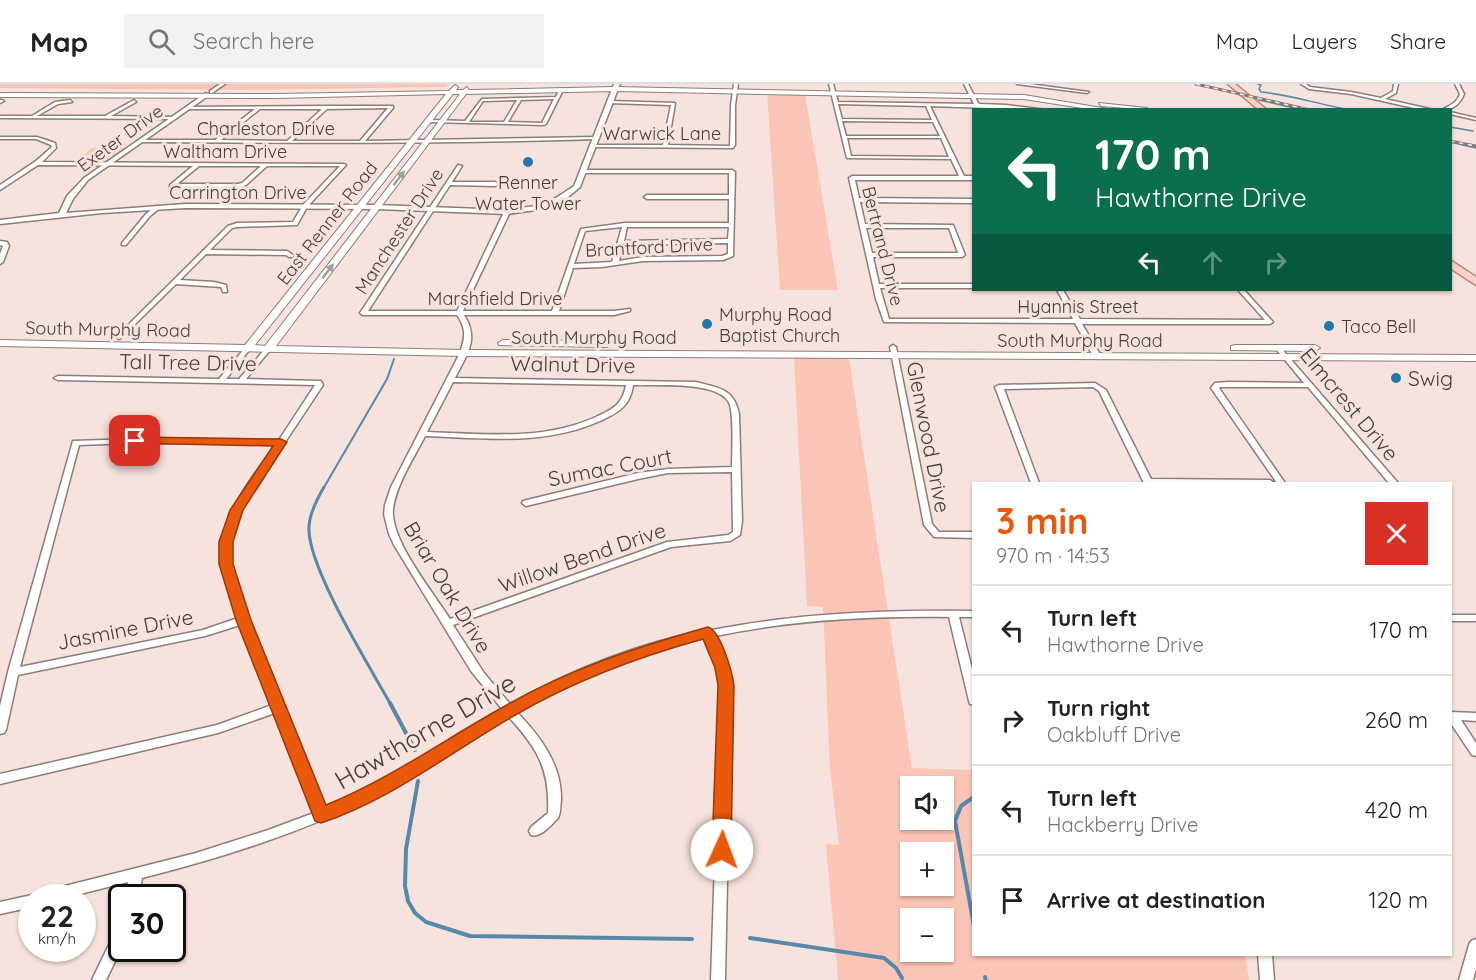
<!DOCTYPE html>
<meta charset="utf-8">
<style>
:root{--surface:#fff;--page:#f2f2f2;--text:#222;--muted:#767676;--line:#e0e0e0;--accent:#ea580c}
body{margin:0;font-family:Quicksand,sans-serif;background:var(--page);color:var(--text);height:100vh;display:flex;flex-direction:column;font-size:22px;white-space:nowrap}
*{box-sizing:border-box;margin:0}
p{font-size:20px;color:var(--muted)}
.icon{flex:none;width:33px;height:33px;fill:none;stroke:currentColor;stroke-width:2;stroke-linecap:round;stroke-linejoin:round}
.map{position:relative;flex:1;overflow:hidden}
.side{position:absolute;left:972px;top:398px;width:480px;height:474px;display:flex;flex-direction:column;background:var(--surface);border-radius:0px;box-shadow:0 2px 4px #0004}
.side>*{flex:none}
.top-card{position:absolute;left:972px;top:24px;width:480px;height:183px;border-radius:0px;box-shadow:0 2px 4px #0004;background:#0b6e4f;color:#fff;overflow:hidden}
.tools{position:absolute;left:900px;top:692px;display:grid;gap:12px}
.tools a{display:grid;place-items:center;width:54px;height:54px;border-radius:0px;background:var(--surface);box-shadow:0 2px 4px #0004;font-size:30px}
.speed{position:absolute;left:18px;top:800px;display:flex;gap:12px;font-size:30px;font-weight:700;text-align:center}
.speed>*{display:grid;place-content:center;width:78px;height:78px;border-radius:50%;background:var(--surface);box-shadow:0 2px 4px #0004;line-height:1}
.speed small{font-size:15px;font-weight:400}
.speed .limit{border:3px solid #111;border-radius:9px;background:#fff;color:#111}
.pin{position:absolute;display:grid;place-items:center;width:51px;height:51px;color:#fff;margin:-26px;border-radius:12px;box-shadow:0 3px 9px #0006}
.me{position:absolute;width:66px;margin:-33px;rotate:2deg;stroke-linejoin:round;filter:drop-shadow(0 0 4px #0008)}
.turn{display:flex;align-items:center;gap:21px;height:126px;padding:0 24px;font-size:27px}
.turn .icon{width:78px;height:78px;stroke-width:2.5}
.turn b{display:block;font-size:42px;line-height:51px}
.lanes{display:flex;align-items:center;height:57px;padding:0 24px;background:#0003;justify-content:center;gap:30px;direction:ltr}
.lanes .off{opacity:.35}
.round{display:grid;place-items:center;flex:none;width:63px;height:63px;border-radius:0px;background:var(--page)}
.overview{display:flex;align-items:center;justify-content:space-between;height:102px;padding:0 24px}
h1{font-size:36px;font-weight:700;line-height:45px;color:var(--accent)}
ul{padding:0;list-style:none}
li{display:flex;align-items:center;gap:18px;height:90px;padding:0 24px;border-top:2px solid var(--line)}
li div{flex:1}
li b{display:block;font-size:22px}
li em{font-style:normal}
header{display:flex;align-items:center;gap:36px;box-sizing:border-box;height:84px;padding:0 30px;background:var(--surface);border-bottom:2px solid var(--line)}
header strong{font-size:28px}
nav{display:flex;gap:33px;margin-inline-start:auto;font-size:21px}
.search{width:420px;height:54px;background:var(--page);display:flex;align-items:center;gap:15px;box-sizing:border-box;padding:0 21px;border-radius:0px;color:var(--muted);font-size:22px}
.map>svg:first-child{display:block}
.green{fill:#fac5b6;fill-rule:evenodd}
.lines{fill:none;stroke-linecap:round;stroke-linejoin:round}
.stream-far3{stroke:#5688aa;stroke-width:1.5}
.stream-far2{stroke:#5688aa;stroke-width:2}
.stream-far1{stroke:#5688aa;stroke-width:3}
.stream{stroke:#5688aa;stroke-width:4}
.minor-casing{stroke:#8e7c77;stroke-width:3}
.tertiary-casing{stroke:#8e7c77;stroke-width:3}
.secondary-casing{stroke:#8e7c77;stroke-width:2}
.primary-casing{stroke:#b7897c;stroke-width:3}
.minor{fill:#fff;fill-rule:evenodd}
.tertiary{fill:#fff;fill-rule:evenodd}
.secondary{fill:#fff;fill-rule:evenodd}
.primary{fill:#fad1c6;fill-rule:evenodd}
.rail-casing{stroke:#847874;stroke-width:3}
.rail{stroke:#f7e3dd;stroke-width:1.5;stroke-dasharray:4.5;stroke-linecap:butt}
.oneway{fill:#a19d9c}
.route{fill:#ea580c;stroke:#983908;stroke-width:1.5}
.poi-dot{fill:#2377a7;stroke:#f7e3dd;stroke-width:2}
.labels{text-anchor:middle;dominant-baseline:central;stroke-width:6;stroke-linejoin:round;paint-order:stroke}
.far-street-label{font-size:18px;fill:#433b39;stroke:#f7e3dd}
.far-poi-label{font-size:18px;fill:#433b39;stroke:#f7e3dd;text-anchor:start}
.street-label{font-size:21px;fill:#433b39;stroke:#f7e3dd}
.poi-label{font-size:21px;fill:#433b39;stroke:#f7e3dd;text-anchor:start}
.near-street-label{font-size:26px;fill:#433b39;stroke:#f7e3dd}
</style>
<header>
<strong>Map</strong>
<div class="search"><svg class="icon" aria-label="search" viewBox="0 0 24 24"><circle cx="10" cy="10" r="6"/><path d="M15 15l6 6"/></svg>Search here</div>
<nav><a>Map</a><a>Layers</a><a>Share</a></nav>
</header>
<div class="map">
<svg width="1476" height="896" viewBox="0 0 1476 896">
<rect width="100%" height="100%" fill="#f7e3dd"/>
<!-- green -->
<path class="green" d="M0 0H449L446 3 243 6 0 4Z
M767 8 805 10 838 206H780Z
M92 64H125L104 79H73L88 73 83 72Z
M794 274H849L912 684 973 686 974 870H1245L1249 896H838L826 760 839 761 830 685 823 523 807 522ZM910 702H944V735H910ZM910 768H944V801H910ZM910 834H944V867H910Z"/>
<g class="lines">
<!-- stream-far3 -->
<path class="stream-far3" d="M1258 0 1261 1 1259 5 1261 8C1292 11 1321 21 1351 26
M1259 16 1302 26
M1450 43 1473 47
M1450 58 1476 64"/>
<!-- stream-far2 -->
<path class="stream-far2" d="M323 405 387 295 394 275"/>
<!-- stream-far1 -->
<path class="stream-far1" d="M324 403C317 415 310 428 309 442 306 481 370 583 391 621"/>
<!-- stream -->
<path class="stream" d="M390 619 415 666
M418 697 406 765 405 802 408 817 415 829 426 838 470 852 692 855
M974 713 961 722 955 737 974 842
M750 854 884 874 896 884 902 894
M985 893 986 896"/>
<!-- minor casing -->
<g class="minor-casing">
<path id="minor" d="M220 0H225L212 9H210V7Z
M734 0H738L735 21V61L733 64 593 63 591 62 593 61H663L671 21 608 19 610 17 675 19 668 61 730 62 731 21Z
M829 0H833L838 18 974 20 964 0H968L978 19 980 20 1006 21 1047 26 930 22 964 92H974V96H855L859 114 974 115V119L860 118 865 140 953 141 965 171 962 173H873L879 200H974V204H880L889 235H1073L1057 206H1063L1080 235 1265 236 1238 206H1244L1273 238 1270 240H1082L1101 272 1097 274 1093 272 1075 239 884 238 876 215 849 94 852 92H959L951 75 847 74ZM838 20 926 22 932 36 842 35ZM842 37 933 38 940 52H846ZM847 54H941L949 73 851 72ZM866 144H949L958 169H872Z
M1017 0H1029L1089 8 1087 9Z
M1301 0H1306L1310 3 1351 8 1381 14 1393 7 1394 0H1398L1396 9 1385 15 1434 26H1423L1351 10 1309 5Z
M1455 0H1459L1464 10C1460 20 1453 26 1442 26 1450 21 1457 19 1460 10Z
M560 5 563 6 546 40 544 41 429 38 427 37 429 36 465 37 482 15 556 13ZM554 15 542 39 508 38 521 16ZM517 16 504 38H469L483 17Z
M0 16H2L4 17 0 19Z
M70 16 72 18 58 20 37 32H105L134 16 136 18 111 32 174 33 176 34 174 35 0 34V32H32L55 18Z
M326 22H393V24L365 57 595 53 597 54 595 55C443 60 292 59 140 58L138 57 140 56H215L255 25H186L188 23ZM388 24 360 57H292L327 25ZM260 25H322L287 57 221 56Z
M1450 28 1476 34V36L1450 30Z
M0 53H37L55 59 56 64 42 78 344 80 346 81 307 123 297 141 237 143 232 144 210 166 287 167 293 171V173H289L286 171 206 170 180 196 214 198 226 201 227 208H223L221 203 176 200 121 254 119 255 116 253 117 252 228 142 237 139 293 138 303 121 340 82H267L246 101 238 104H172L170 103V101L193 82 38 81 0 106V101L36 77 52 63 51 61 36 55H0ZM199 82H261L242 99 238 100H177Z
M458 81 462 82 452 98H495L498 100 495 102 450 101 368 227H457L504 128 507 126 510 128 463 227H552L581 145 625 139H729V115H647L644 113 647 111H729V89H583L581 88V86H732L735 88 733 172 723 176 643 177 602 183 573 184 559 227H614L630 225V227L614 231H464C480 255 466 272 455 294L696 298C718 304 734 304 739 330L742 437 740 451 730 457 671 463 453 541 484 589 510 620C570 587 636 560 703 547L708 545 712 546C798 529 886 526 974 527V533H959L974 593V621L970 620 969 617 949 533C870 532 792 536 715 552L728 584 731 601 725 896H711L721 601 718 584 705 554C639 567 575 594 516 627 539 651 562 680 561 716 560 722 561 728 558 734 551 741 541 754 531 751L529 747 531 743 548 729C550 684 537 664 508 632 462 659 418 691 371 714 298 750 220 774 142 794L139 813H125L128 798 68 813H38L40 809 45 807 196 769 268 746 314 729 275 629 218 649 0 700V690L217 641 272 621 240 541 205 552 18 591 6 646 4 649 0 650V622L8 588 73 357 135 355 279 356 315 301 58 296 54 294 58 292 219 295 245 264 247 263 250 265 226 295H239L266 264 268 263 271 265 246 295 318 297H321L323 301 242 423 231 458V480L248 536 324 725 389 694 502 625 471 587 394 461 389 450 384 430 385 421 391 403 460 269C465 253 467 246 457 231H363L360 229ZM622 143 612 178 574 180 585 147ZM627 143H729L728 155 624 157ZM728 159V170L722 172 643 173 619 177 623 161ZM453 298 626 301C625 307 623 313 619 318 614 325 604 329 596 333 543 357 484 350 427 348ZM633 301C655 302 722 296 730 321 734 337 732 366 732 383L668 385 638 389 523 417 522 419 526 422 638 395 668 389 732 388 733 448 728 451 667 458 450 535C433 508 390 456 393 425 396 401 414 374 425 352 484 354 545 362 600 337 608 333 618 329 624 322 629 317 632 309 633 301ZM135 359 276 360C253 393 214 438 222 481 225 499 232 517 238 534L203 546 20 583 79 361Z
M156 122 161 123 150 132 126 161H122V159L146 130Z
M0 157 7 158 9 162 3 178 0 180V170L3 162 0 161Z
M893 261 896 263 932 440 939 448H974V454L934 453 924 441 890 263Z
M1278 262 1280 263 1398 399H1389L1308 303H1220L1219 304 1285 399H1277L1211 304 1215 299 1228 298 1304 299 1276 265 1275 264Z
M1095 299 1106 306 1151 395 1270 396 1274 399H1144L1099 307 1093 303 1004 305 1039 399H1031L995 303 999 301Z
M1450 531H1476V537H1450Z
M1450 628 1476 629V637L1461 636 1476 659V672L1472 671 1450 638Z
M32 811 37 813H32V823L0 830V818Z
M122 842V863L106 896H92L117 844Z
M1476 855V885L1473 896H1459L1469 861 1471 857Z
M1258 870H1272L1274 896H1260Z"/>
</g>
<!-- tertiary casing -->
<g class="tertiary-casing">
<path id="tertiary" d="M614 0H620L580 103 562 118 536 126 507 130 377 125 185 124 102 129 0 140V136L59 129 67 112 84 94 206 9 208 12 88 96 73 115 66 129 185 120 377 121 507 126 535 122 556 114 574 102Z"/>
</g>
<!-- secondary casing -->
<g class="secondary-casing">
<path id="secondary" d="M455 1 458 3 456 6H463L467 3 469 6 615 3 1024 11 1114 26H1095L1024 15 615 7 466 10 276 262 464 266 1476 271V277L464 272 0 262V256L245 261 446 10 276 14 0 13V9L276 10 449 7ZM453 10H460L265 262 255 261Z
M1099 19 1147 24 1150 26 1101 22Z
M503 256 607 257 612 260 607 263 499 261 498 259Z
M1235 261H1315L1320 264 1315 267 1231 266V262Z"/>
</g>
<!-- primary casing -->
<g class="primary-casing">
<path id="primary" d="M1228 0H1235L1267 26H1259Z
M1450 176 1476 193V201L1450 184Z"/>
</g>
<!-- minor -->
<use href="#minor" class="minor"/>
<!-- tertiary -->
<use href="#tertiary" class="tertiary"/>
<!-- secondary -->
<use href="#secondary" class="secondary"/>
<!-- primary -->
<use href="#primary" class="primary"/>
<!-- rail casing -->
<g class="rail-casing">
<path id="rail" d="M1196 0 1310 26
M1450 57 1476 62"/>
</g>
<!-- rail -->
<use href="#rail" class="rail"/>
</g>
<!-- one-way arrows -->
<defs><path id="oneway-solid" d="M-6-.8H1V-3.2L6.5 0L1 3.2V.8H-6Z" transform="scale(1.5)"/></defs>
<g class="oneway">
<use href="#oneway-solid" transform="translate(399 94) rotate(-53)"/>
<use href="#oneway-solid" transform="translate(328 187) rotate(-53)"/>
</g>
<!-- route -->
<path class="route" d="M135 353 281 355 287 358 243 426 233 458V480L251 536 326 721C390 695 445 655 505 622 569 585 637 563 708 543 721 547 732 588 734 601L731 766 729 771 722 774 715 771 712 766 718 601 715 584 703 555C638 573 576 596 517 630 452 667 393 715 321 739L315 737 236 536 219 480V458L230 426 273 362 131 359 129 357Z"/>
<!-- markers -->
<g class="poi-dot">
<circle cx="528" cy="78" r="6"/>
<circle cx="707" cy="240" r="6"/>
<circle cx="1329" cy="242" r="6"/>
<circle cx="1396" cy="294" r="6"/>
</g>
<g class="labels">
<!-- far-street labels -->
<g class="far-street-label">
<text x="266" y="44">Charleston Drive</text>
<text x="662" y="49">Warwick Lane</text>
<text transform="translate(120 54) rotate(-36)">Exeter Drive</text>
<text x="225" y="67">Waltham Drive</text>
<text x="238" y="108">Carrington Drive</text>
<text transform="translate(327 139) rotate(-52)">East Renner Road</text>
<text transform="translate(399 147) rotate(-57)">Manchester Drive</text>
<text transform="translate(883 162) rotate(76)">Bertrand Drive</text>
<text transform="translate(649 163) rotate(-3)">Brantford Drive</text>
<text x="495" y="214">Marshfield Drive</text>
<text x="1078" y="222">Hyannis Street</text>
<text transform="translate(108 245) rotate(1)">South Murphy Road</text>
<text x="594" y="253">South Murphy Road</text>
<text x="1080" y="256">South Murphy Road</text>
</g>
<!-- far-poi labels -->
<g class="far-poi-label">
<text x="528" y="98" text-anchor="middle">Renner<tspan x="528" dy="21">Water Tower</tspan></text>
<text x="719" y="230">Murphy Road<tspan x="719" dy="21">Baptist Church</tspan></text>
<text x="1341" y="242">Taco Bell</text>
</g>
<!-- street labels -->
<g class="street-label">
<text transform="translate(188 278) rotate(1)">Tall Tree Drive</text>
<text transform="translate(573 280) rotate(1)">Walnut Drive</text>
<text transform="translate(1350 320) rotate(50)">Elmcrest Drive</text>
<text transform="translate(929 353) rotate(79)">Glenwood Drive</text>
<text transform="translate(610 383) rotate(-11)">Sumac Court</text>
<text transform="translate(582 473) rotate(-19)">Willow Bend Drive</text>
<text transform="translate(448 503) rotate(59)">Briar Oak Drive</text>
<text transform="translate(125 545) rotate(-11)">Jasmine Drive</text>
</g>
<!-- poi labels -->
<g class="poi-label">
<text x="1408" y="294">Swig</text>
</g>
<!-- near-street labels -->
<g class="near-street-label">
<text transform="translate(425 647) rotate(-30)">Hawthorne Drive</text>
</g>
</g>
</svg>
<div class="tools">
<a><svg class="icon" aria-label="sound" viewBox="0 0 24 24"><path d="M4 9h4l5-4v14l-5-4H4zM17 9q2 3 0 6"/></svg></a>
<a>+</a>
<a>−</a>
</div>
<div class="speed"><div>22<small>km/h</small></div><div class="limit">30</div></div>
<div class="pin" style="left:135px;top:357px;background:#d93025"><svg class="icon" aria-label="arrive" viewBox="0 0 24 24"><path d="M6 21V4h12l-3 4 3 4H6"/></svg></div>
<svg class="me" style="left:722px;top:766px" viewBox="-20 -20 40 40"><circle r="19" fill="#fff"/><path d="M0-13L10 11 0 6-10 11z" fill="#ea580c"/></svg>
<div class="top-card">
<div class="turn"><svg class="icon" aria-label="left" viewBox="0 0 24 24"><path d="M17 20v-9H6M10 6l-5 5 5 5"/></svg><div><b>170 m</b>Hawthorne Drive</div></div>
<div class="lanes"><svg class="icon" aria-label="left" viewBox="0 0 24 24"><path d="M17 20v-9H6M10 6l-5 5 5 5"/></svg><svg class="icon off" aria-label="ahead" viewBox="0 0 24 24"><path d="M12 20V5M6 11l6-6 6 6"/></svg><svg class="icon off" aria-label="right" viewBox="0 0 24 24"><path d="M7 20v-9h11M14 6l5 5-5 5"/></svg></div>
</div>
<section class="side">
<div class="overview"><div><h1>3 min</h1><p>970 m · 14:53</p></div><a class="round" style="background:#d93025;color:#fff"><svg class="icon" aria-label="close" viewBox="0 0 24 24"><path d="M6 6l12 12M18 6L6 18"/></svg></a></div>
<ul>
<li><svg class="icon" aria-label="left" viewBox="0 0 24 24"><path d="M17 20v-9H6M10 6l-5 5 5 5"/></svg><div><b>Turn left</b><p>Hawthorne Drive</p></div><em>170 m</em></li>
<li><svg class="icon" aria-label="right" viewBox="0 0 24 24"><path d="M7 20v-9h11M14 6l5 5-5 5"/></svg><div><b>Turn right</b><p>Oakbluff Drive</p></div><em>260 m</em></li>
<li><svg class="icon" aria-label="left" viewBox="0 0 24 24"><path d="M17 20v-9H6M10 6l-5 5 5 5"/></svg><div><b>Turn left</b><p>Hackberry Drive</p></div><em>420 m</em></li>
<li><svg class="icon" aria-label="arrive" viewBox="0 0 24 24"><path d="M6 21V4h12l-3 4 3 4H6"/></svg><div><b>Arrive at destination</b></div><em>120 m</em></li>
</ul>
</section>
</div>
